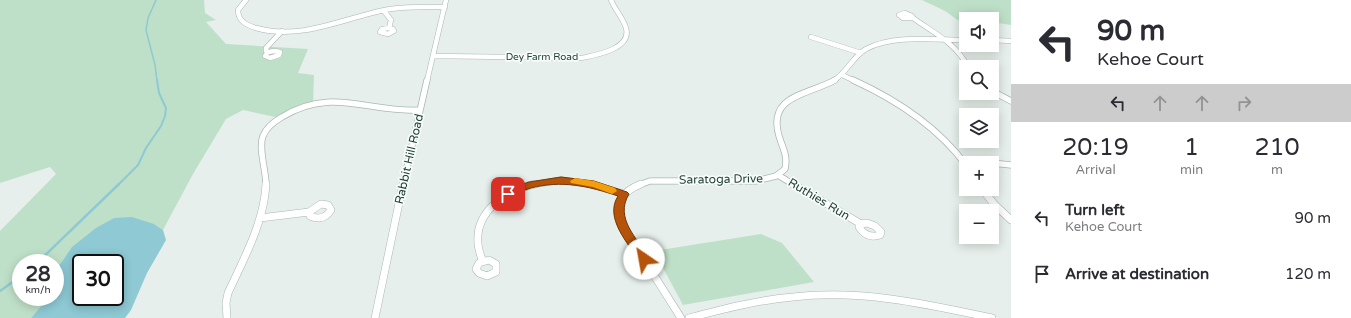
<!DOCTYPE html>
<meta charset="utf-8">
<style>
:root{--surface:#fff;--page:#f7f7f7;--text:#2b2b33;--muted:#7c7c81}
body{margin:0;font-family:"Varela Round",sans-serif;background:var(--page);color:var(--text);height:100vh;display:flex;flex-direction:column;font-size:15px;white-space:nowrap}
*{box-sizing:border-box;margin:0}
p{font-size:13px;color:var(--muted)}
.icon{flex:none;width:22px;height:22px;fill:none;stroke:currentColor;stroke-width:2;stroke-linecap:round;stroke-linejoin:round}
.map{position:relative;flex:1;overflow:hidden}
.details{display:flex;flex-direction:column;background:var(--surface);width:340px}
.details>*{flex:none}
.guide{background:#fff;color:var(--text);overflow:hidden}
.fabs{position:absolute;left:959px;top:12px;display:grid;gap:8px}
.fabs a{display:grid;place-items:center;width:40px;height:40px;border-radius:0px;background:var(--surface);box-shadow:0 2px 10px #0003;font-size:20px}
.speed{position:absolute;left:12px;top:254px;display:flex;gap:8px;font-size:20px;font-weight:700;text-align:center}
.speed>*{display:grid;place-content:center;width:52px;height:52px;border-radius:50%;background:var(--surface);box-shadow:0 2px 10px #0003;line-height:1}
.speed small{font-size:10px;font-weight:400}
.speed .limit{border:2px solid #111;border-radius:6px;background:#fff;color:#111}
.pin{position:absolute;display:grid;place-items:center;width:34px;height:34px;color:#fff;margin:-17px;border-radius:8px;box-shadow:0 2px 6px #0006}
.me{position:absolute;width:44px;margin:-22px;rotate:327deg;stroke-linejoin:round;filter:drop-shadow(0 0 3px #0008)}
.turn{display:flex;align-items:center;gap:14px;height:84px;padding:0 20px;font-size:18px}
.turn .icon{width:52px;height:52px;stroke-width:2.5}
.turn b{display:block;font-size:28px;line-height:34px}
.lanes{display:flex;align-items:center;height:38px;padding:0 20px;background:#0003;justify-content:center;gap:20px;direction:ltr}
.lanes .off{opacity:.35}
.eta{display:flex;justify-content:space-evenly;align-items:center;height:68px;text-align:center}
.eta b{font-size:24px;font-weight:600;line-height:28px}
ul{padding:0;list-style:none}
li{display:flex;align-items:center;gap:12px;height:56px;padding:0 20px}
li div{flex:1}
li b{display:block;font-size:15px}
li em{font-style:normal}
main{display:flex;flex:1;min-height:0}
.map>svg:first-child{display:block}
.green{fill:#bfe0c8}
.water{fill:#8ec9d4;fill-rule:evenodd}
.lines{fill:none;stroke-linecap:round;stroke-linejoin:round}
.stream-far2{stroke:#8ec9d4;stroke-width:1.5}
.stream-far1{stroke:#8ec9d4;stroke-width:2}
.stream{stroke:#8ec9d4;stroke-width:2.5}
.street-far2-casing{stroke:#a8b8b2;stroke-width:5.5}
.street-far1-casing{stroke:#a8b8b2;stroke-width:7}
.street-casing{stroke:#a8b8b2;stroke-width:8}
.street-far2{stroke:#fff;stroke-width:4.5}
.street-far1{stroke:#fff;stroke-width:5.5}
.street{stroke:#fff;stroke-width:7}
.route{fill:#b45309;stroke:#753606}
.slow{fill:#f59e0b}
.labels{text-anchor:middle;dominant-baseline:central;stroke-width:3.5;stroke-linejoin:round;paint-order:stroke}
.far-street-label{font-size:10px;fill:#24423a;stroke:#f7fbf9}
.street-label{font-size:12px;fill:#24423a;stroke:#f7fbf9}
</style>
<main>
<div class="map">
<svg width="1011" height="318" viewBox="0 0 1011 318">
<rect width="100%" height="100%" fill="#e6efeb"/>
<!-- green -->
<path class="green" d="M0 0H204L205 13 216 20 206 22 226 44 308 49 298 73 314 75 313 105 280 118 243 110 226 119 193 174 163 230 154 224 55 272V275V263H21V297H49L31 318H0V231L56 174 50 167 0 183Z
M922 0H1011V25L992 22V19H966V23H962L945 11Z
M761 234 782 243 814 282 683 305 654 251Z"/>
<!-- water -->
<path class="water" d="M132 217 154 224 163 230 166 240 147 273 131 310 125 318H31L49 297H55V272L72 247 96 228 114 218ZM81 263H115V297H81Z"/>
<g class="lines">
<!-- stream-far2 -->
<path class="stream-far2" d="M156 0 148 18 146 30 155 65 157 81"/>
<!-- stream-far1 -->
<path class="stream-far1" d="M118 185 138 165 146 148 161 126 165 116 166 108 159 93 157 80"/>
<!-- stream -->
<path class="stream" d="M37 263 119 184
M0 291 21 276"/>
<!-- street-far2 casing -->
<g class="street-far2-casing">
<path id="street-far2" d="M246 0 238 10C238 21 246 25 256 28 302 41 345 17 390 9 408 6 427 7 445 7
M384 11 391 20 389 28
M905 13 912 16 913 18H903L899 15Z
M913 18C934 33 956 43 968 67
M389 28 393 29 394 31 388 34 380 32 382 29Z
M811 37 861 53
M992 40 1011 41
M275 51 280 52 279 55 270 58 265 56 268 52Z
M268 52 266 51V48L282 31
M433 56 582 58C596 55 632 49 626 28 623 18 615 10 611 0
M842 75 855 81
M427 81 446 0
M833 81C847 73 852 57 866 49 893 34 936 40 966 40"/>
</g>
<!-- street-far1 casing -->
<g class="street-far1-casing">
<path id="street-far1" d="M853 80C897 100 937 126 966 165
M992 91 1011 101
M963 161 988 163
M992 163 1011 165
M778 175 794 185
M266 185C266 170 258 148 263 136 266 128 275 121 282 117 332 86 368 113 420 110
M403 185 427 80
M531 185 561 180 594 185
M639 185 650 181H756L776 176 785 169C788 156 783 149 779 136 767 95 808 95 835 80"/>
</g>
<!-- street casing -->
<g class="street-casing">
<path id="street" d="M590 184 624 194
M641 184C621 192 616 202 621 223L681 318
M793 184 861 224
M982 189 994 204 1011 220
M321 204 328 205 331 210C326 218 319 220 310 216L309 212Z
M260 218 309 212
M867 223 875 226 881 232 880 235C871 238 864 235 859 227L861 224Z
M489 260 496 264V272L487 276 479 273 476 269 479 263Z
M482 261C481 255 478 249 478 243 475 210 508 190 535 184
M227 318 226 303 228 293C244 258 264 223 266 184
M375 318 403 184
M689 318C723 309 758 300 793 297 860 289 927 304 992 318"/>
</g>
<!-- street-far2 -->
<use href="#street-far2" class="street-far2"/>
<!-- street-far1 -->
<use href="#street-far1" class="street-far1"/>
<!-- street -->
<use href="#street" class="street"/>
</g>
<!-- route -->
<path class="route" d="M561 177 594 181 627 192 629 194C614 219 638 238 649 259L647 262 644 263 640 262C628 243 604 218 618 196 589 186 561 180 531 188 523 190 516 195 508 197L503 194 504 191 529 182Z"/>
<!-- slow -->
<path class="slow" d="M575 178 594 181 615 188 617 191 612 194 593 187 571 183 570 181Z"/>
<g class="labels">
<!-- far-street labels -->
<g class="far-street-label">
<text x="542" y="57">Dey Farm Road</text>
</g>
<!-- street labels -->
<g class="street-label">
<text transform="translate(409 159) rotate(-77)">Rabbit Hill Road</text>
<text transform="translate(721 179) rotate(-1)">Saratoga Drive</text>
<text transform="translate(819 199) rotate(31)">Ruthies Run</text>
</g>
</g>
</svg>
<div class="fabs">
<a><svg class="icon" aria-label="sound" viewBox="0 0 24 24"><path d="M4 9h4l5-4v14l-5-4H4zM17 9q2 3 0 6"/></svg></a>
<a><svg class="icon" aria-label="search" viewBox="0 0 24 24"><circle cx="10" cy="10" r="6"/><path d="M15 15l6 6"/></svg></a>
<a><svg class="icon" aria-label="layers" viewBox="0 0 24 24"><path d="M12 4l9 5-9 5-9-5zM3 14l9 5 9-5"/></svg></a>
<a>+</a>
<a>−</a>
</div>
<div class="speed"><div>28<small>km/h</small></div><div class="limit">30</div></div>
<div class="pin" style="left:508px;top:194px;background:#d93025"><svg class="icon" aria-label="arrive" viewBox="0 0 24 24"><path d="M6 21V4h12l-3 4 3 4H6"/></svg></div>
<svg class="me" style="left:644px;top:259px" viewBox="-20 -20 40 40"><circle r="19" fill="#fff"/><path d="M0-13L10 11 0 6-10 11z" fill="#b45309"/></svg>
</div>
<section class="details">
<div class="guide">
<div class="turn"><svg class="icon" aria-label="left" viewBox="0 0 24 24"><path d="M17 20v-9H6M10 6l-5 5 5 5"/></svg><div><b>90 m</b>Kehoe Court</div></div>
<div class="lanes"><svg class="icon" aria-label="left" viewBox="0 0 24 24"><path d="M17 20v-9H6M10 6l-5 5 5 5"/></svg><svg class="icon off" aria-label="ahead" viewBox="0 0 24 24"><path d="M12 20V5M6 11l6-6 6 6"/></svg><svg class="icon off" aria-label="ahead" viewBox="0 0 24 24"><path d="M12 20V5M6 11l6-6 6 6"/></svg><svg class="icon off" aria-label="right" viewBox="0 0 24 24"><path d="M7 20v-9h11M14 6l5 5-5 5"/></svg></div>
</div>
<div class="eta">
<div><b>20:19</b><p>Arrival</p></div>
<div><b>1</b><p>min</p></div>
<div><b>210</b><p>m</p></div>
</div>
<ul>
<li><svg class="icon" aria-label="left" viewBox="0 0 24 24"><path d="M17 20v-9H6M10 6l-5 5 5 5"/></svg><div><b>Turn left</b><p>Kehoe Court</p></div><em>90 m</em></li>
<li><svg class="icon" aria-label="arrive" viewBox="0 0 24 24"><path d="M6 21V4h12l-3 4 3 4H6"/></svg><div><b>Arrive at destination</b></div><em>120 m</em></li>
</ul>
</section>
</main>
